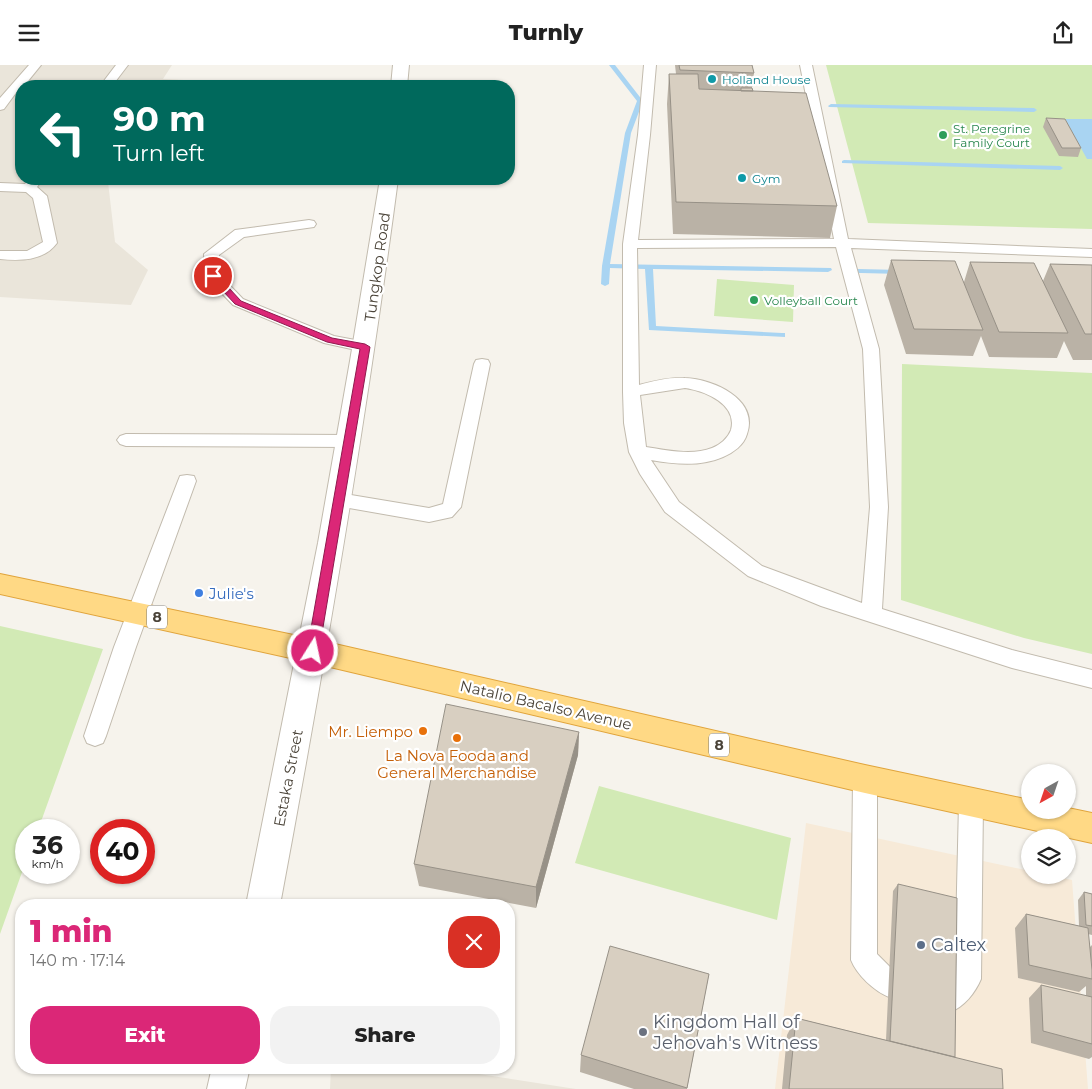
<!DOCTYPE html>
<meta charset="utf-8">
<style>
:root{--surface:#fff;--page:#f2f2f2;--text:#222;--muted:#767676;--accent:#db2777}
body{margin:0;font-family:Montserrat,sans-serif;background:var(--page);color:var(--text);height:100vh;display:flex;flex-direction:column;font-size:19px;white-space:nowrap}
*{box-sizing:border-box;margin:0}
p{font-size:16px;color:var(--muted)}
.icon{flex:none;width:28px;height:28px;fill:none;stroke:currentColor;stroke-width:2;stroke-linecap:round;stroke-linejoin:round}
.map{position:relative;flex:1;overflow:hidden}
.side{position:absolute;left:15px;top:834px;width:500px;height:175px;display:flex;flex-direction:column;background:var(--surface);border-radius:20px;box-shadow:0 1px 4px #0004}
.side>*{flex:none}
.top-card{position:absolute;left:15px;top:15px;width:500px;height:105px;border-radius:20px;box-shadow:0 1px 4px #0004;background:#00695c;color:#fff;overflow:hidden}
.needle{width:32px;rotate:220deg}
.fabs{position:absolute;left:1021px;top:699px;display:grid;gap:10px}
.fabs a{display:grid;place-items:center;width:55px;height:55px;border-radius:50%;background:var(--surface);box-shadow:0 1px 4px #0004;font-size:25px}
.speed{position:absolute;left:15px;top:754px;display:flex;gap:10px;font-size:25px;font-weight:700;text-align:center}
.speed>*{display:grid;place-content:center;width:65px;height:65px;border-radius:50%;background:var(--surface);box-shadow:0 1px 4px #0004;line-height:1}
.speed small{font-size:12px;font-weight:400}
.speed .limit{border:8px solid #d22;background:#fff;color:#111}
.pin{position:absolute;display:grid;place-items:center;width:42px;height:42px;color:#fff;margin:-21px;border:2px solid #fff;border-radius:50%;box-shadow:0 1px 5px #0007}
.me{position:absolute;width:55px;margin:-28px;rotate:10deg;stroke-linejoin:round;filter:drop-shadow(0 0 4px #0008)}
.turn{display:flex;align-items:center;gap:18px;height:105px;padding:0 15px;font-size:22px}
.turn .icon{width:65px;height:65px;stroke-width:2.5}
.turn b{display:block;font-size:35px;line-height:42px}
.round{display:grid;place-items:center;flex:none;width:52px;height:52px;border-radius:20px;background:var(--page)}
.overview{display:flex;align-items:center;justify-content:space-between;height:85px;padding:0 15px}
h1{font-size:30px;font-weight:800;line-height:38px;color:var(--accent)}
.primary-button{display:flex;gap:10px;margin-top:auto;padding:10px 15px}
.primary-button a{flex:1;height:58px;border-radius:20px;background:var(--accent);color:#fff;font-size:20px;font-weight:800;line-height:58px;text-align:center}
.primary-button a+a{background:var(--page);color:var(--text)}
header{display:flex;justify-content:space-between;align-items:center;height:65px;padding:0 15px;background:var(--surface);font-size:22px;font-weight:800}
.map>svg:first-child{display:block}
.residential{fill:#eae5da}
.commercial{fill:#f7ead8}
.green{fill:#d2eab5}
.water{fill:#a9d4f2}
.lines{fill:none;stroke-linecap:round;stroke-linejoin:round}
.stream{fill:#a9d4f2;fill-rule:evenodd}
.service-casing{stroke:#c2bbae;stroke-width:2}
.tertiary-casing{stroke:#c2bbae;stroke-width:2}
.trunk-casing{stroke:#e0a43c;stroke-width:2}
.service{fill:#fff;fill-rule:evenodd}
.tertiary{fill:#fff;fill-rule:evenodd}
.trunk{fill:#ffd985;fill-rule:evenodd}
.wall{fill:#bab2a6}
.shaded-wall{fill:#979187}
.building{fill:#d8cfc1;stroke:#979187}
.route{fill:#db2777;stroke:#8e194d}
.culture-dot{fill:#0f9aa8;stroke:#fff;stroke-width:2}
.leisure-dot{fill:#2e9e5b;stroke:#fff;stroke-width:2}
.shop-dot{fill:#3f7fe0;stroke:#fff;stroke-width:2}
.food-dot{fill:#e8710a;stroke:#fff;stroke-width:2}
.service-dot{fill:#5c6f8a;stroke:#fff;stroke-width:2}
.worship-dot{fill:#6b7280;stroke:#fff;stroke-width:2}
.labels{text-anchor:middle;dominant-baseline:central;stroke-width:4.5;stroke-linejoin:round;paint-order:stroke}
.far-culture-label{font-size:12px;fill:#0d838f;stroke:#fff;text-anchor:start}
.far-leisure-label{font-size:12px;fill:#27864d;stroke:#fff;text-anchor:start}
.shield{fill:#fff;stroke:#817c74;stroke-width:1}
.shield-label{font-size:14px;font-weight:bold;fill:#4b4439}
.street-label{font-size:15px;fill:#4b4439;stroke:#fff}
.shop-label{font-size:15px;fill:#366cbe;stroke:#fff;text-anchor:start}
.food-label{font-size:15px;fill:#c56008;stroke:#fff;text-anchor:end}
.near-service-label{font-size:18px;fill:#4e5e75;stroke:#fff;text-anchor:start}
.near-worship-label{font-size:18px;fill:#5b616d;stroke:#fff;text-anchor:start}
</style>
<header><svg class="icon" aria-label="menu" viewBox="0 0 24 24"><path d="M4 6h16M4 12h16M4 18h16"/></svg>Turnly<svg class="icon" aria-label="share" viewBox="0 0 24 24"><path d="M12 15V3M7 8l5-5 5 5M5 13v7h14v-7"/></svg></header>
<div class="map">
<svg width="1092" height="1024" viewBox="0 0 1092 1024">
<rect width="100%" height="100%" fill="#f6f3ec"/>
<!-- residential -->
<path class="residential" d="M0 0H172L163 14 266 19 265 21H21V114H109L108 117 115 177 148 205 131 240 0 232Z
M331 1003H440L576 1024H330Z"/>
<!-- commercial -->
<path class="commercial" d="M806 758 1030 806V810H1050L1072 815 1088 1024H775Z"/>
<!-- green -->
<path class="green" d="M826 0H1092V164L868 158Z
M717 214 794 220 793 257 714 251Z
M902 299 1092 308V589L1024 573 901 535Z
M0 561 103 584 38 765H26V796L0 869Z
M599 721 791 773 777 855 575 798Z"/>
<!-- water -->
<path class="water" d="M1065 54H1092V94H1087Z"/>
<g class="lines">
<!-- stream -->
<path class="stream" d="M609 0H615L643 36 631 68 610 199 831 203 832 205 828 207 653 204 656 261 782 268H785V272L649 265 645 204 610 203 609 219 605 221 601 219 602 201 625 68 637 36Z
M831 39 1034 43 1037 45 1034 47 829 42 828 41Z
M844 95 1060 101 1063 103 1060 105 842 98V96Z
M858 204 901 205 905 207 901 209 861 208H858Z"/>
<!-- service casing -->
<g class="service-casing">
<path id="service" d="M29 0H41L28 16 62 17 68 21H21L4 44 0 45V33Z
M116 0H128L112 21H100Z
M644 0H656L650 70 638 175 834 174 800 0H812L848 174 1092 184V192L851 183 879 284 888 442 882 544 1012 585 1092 605V623L1012 603 864 555 821 541 748 511 665 447 640 409 629 387 624 358 623 327V179L638 70ZM836 182 863 284 870 442 862 538 762 501 679 437 651 395C674 399 700 402 723 392 733 388 744 380 747 369 759 334 713 314 685 313 670 312 654 316 639 320L637 183ZM685 323C705 326 738 339 731 365 728 373 720 380 712 383 692 391 666 385 646 382L640 330Z
M29 114H43L37 122 47 131 57 178C44 196 20 196 0 194V186H27L43 177 33 133 26 127 0 126V118L25 119Z
M309 155 314 156 316 159 314 162 244 172 219 190 220 210 243 234 334 271 371 278 373 282 371 286 365 287 324 278 233 240 205 211 204 189 235 165Z
M482 294 488 295 490 299 461 442 452 452 429 457 332 440 330 435 332 430 339 428 429 443 443 439 474 299 476 295Z
M126 369 349 370 355 372 358 376 355 380 349 382 126 381 120 379 117 375 120 371Z
M187 410 194 411 196 416 136 582 106 671 103 678 95 681 87 678 84 671 114 582 178 416 180 411Z
M865 704 873 707 877 714V889L898 910 902 919 898 928 889 932C874 926 857 910 851 895L853 714 857 707Z
M971 727 979 731 983 738 981 914C975 928 964 942 950 947L941 943 937 934 941 925 955 909 959 738 963 731Z"/>
</g>
<!-- tertiary casing -->
<g class="tertiary-casing">
<path id="tertiary" d="M393 0H409L407 21H391Z
M380 114H398C366 357 325 599 280 840H246L318 478 350 296Z
M212 1002H250L245 1024H207Z"/>
</g>
<!-- trunk casing -->
<g class="trunk-casing">
<path id="trunk" d="M0 509 313 574 865 700 1030 735V745H1068V743L1092 748V778L865 728 313 598 0 529Z"/>
</g>
<!-- service -->
<use href="#service" class="service"/>
<!-- tertiary -->
<use href="#tertiary" class="tertiary"/>
<!-- trunk -->
<use href="#trunk" class="trunk"/>
</g>
<!-- wall -->
<path class="wall" d="M675 0H752L754 8 752 23 753 26 837 141 830 173 673 169 667 39 669 9H676Z
M1046 53 1081 83 1078 92 1059 91 1043 62Z
M891 195 964 217 970 197 1043 216 1050 199 1092 200V295H1073L1064 276 1057 293 989 292 981 271 973 291 906 289 884 220Z
M579 667 578 690 536 843 419 821 414 799Z
M898 819 955 992 1003 1024H782L787 970 796 953 886 975 893 826Z
M1084 827 1092 829V870L1088 869 1090 882 1092 880V992L1089 994 1031 978 1029 933 1041 920 1086 931V921L1079 927 1018 913 1015 863 1026 849 1079 861 1078 835Z
M709 909 687 1024H634L580 1007 581 990Z"/>
<!-- shaded-wall -->
<path class="shaded-wall" d="M579 667 578 690 536 843V822Z"/>
<!-- building -->
<path class="building" d="M679 0H752L754 8 680 5Z
M669 9H698L699 24 806 28 837 141 676 137Z
M741 23H752L753 26H741Z
M1046 53 1065 54 1081 83H1062Z
M891 195 955 196 983 265 914 264Z
M970 197 1034 198 1068 268 999 267Z
M1050 199 1092 200V269H1085Z
M446 639 579 667 536 822 414 799Z
M898 819 957 833 955 992 890 976Z
M1084 827 1092 829V861L1086 860Z
M1026 849 1088 863 1092 905V914L1029 900Z
M610 881 709 909 687 1023 581 990Z
M1041 920 1092 932V979L1043 966Z
M796 953 1002 1004 1003 1024H789Z"/>
<!-- route -->
<path class="route" d="M213 208 216 209 241 236 332 273 365 279 370 282 319 586 317 589H309L307 586 360 284 327 277 235 239 210 212 209 211Z"/>
<!-- markers -->
<g class="culture-dot">
<circle cx="712" cy="14" r="5"/>
<circle cx="742" cy="113" r="5"/>
</g>
<g class="leisure-dot">
<circle cx="943" cy="70" r="5"/>
<circle cx="754" cy="235" r="5"/>
</g>
<circle class="shop-dot" cx="199" cy="528" r="5"/>
<g class="food-dot">
<circle cx="423" cy="666" r="5"/>
<circle cx="457" cy="673" r="5"/>
</g>
<circle class="service-dot" cx="921" cy="880" r="5"/>
<circle class="worship-dot" cx="643" cy="967" r="5"/>
<g class="labels">
<!-- far-culture labels -->
<g class="far-culture-label">
<text x="722" y="14">Holland House</text>
<text x="752" y="113">Gym</text>
</g>
<!-- far-leisure labels -->
<g class="far-leisure-label">
<text x="953" y="63">St. Peregrine<tspan x="953" dy="14">Family Court</tspan></text>
<text x="764" y="235">Volleyball Court</text>
</g>
<!-- shield labels -->
<g class="shield">
<rect x="147" y="540.5" width="20" height="23" rx="4"/>
<rect x="709" y="668.5" width="20" height="23" rx="4"/>
</g>
<g class="shield-label">
<text x="157" y="552">8</text>
<text x="719" y="680">8</text>
</g>
<!-- street labels -->
<g class="street-label">
<text transform="translate(377 202) rotate(-82)">Tungkop Road</text>
<text transform="translate(546 640) rotate(13)">Natalio Bacalso Avenue</text>
<text transform="translate(288 713) rotate(-79)">Estaka Street</text>
</g>
<!-- shop labels -->
<g class="shop-label">
<text x="209" y="528">Julie's</text>
</g>
<!-- food labels -->
<g class="food-label">
<text x="413" y="666">Mr. Liempo</text>
<text x="457" y="690" text-anchor="middle">La Nova Fooda and<tspan x="457" dy="17">General Merchandise</tspan></text>
</g>
<!-- near-service labels -->
<g class="near-service-label">
<text x="931" y="880">Caltex</text>
</g>
<!-- near-worship labels -->
<g class="near-worship-label">
<text x="653" y="957">Kingdom Hall of<tspan x="653" dy="21">Jehovah's Witness</tspan></text>
</g>
</g>
</svg>
<div class="fabs">
<a><svg class="needle" viewBox="-14 -14 28 28"><path d="M0-13l5 13h-10z" fill="#e53935"/><path d="M0 13l5-13h-10z" fill="#767676"/></svg></a>
<a><svg class="icon" aria-label="layers" viewBox="0 0 24 24"><path d="M12 4l9 5-9 5-9-5zM3 14l9 5 9-5"/></svg></a>
</div>
<div class="speed"><div>36<small>km/h</small></div><div class="limit">40</div></div>
<div class="pin" style="left:213px;top:211px;background:#d93025"><svg class="icon" aria-label="arrive" viewBox="0 0 24 24"><path d="M6 21V4h12l-3 4 3 4H6"/></svg></div>
<svg class="me" style="left:313px;top:586px" viewBox="-20 -20 40 40"><circle r="17" fill="#db2777" stroke="#fff" stroke-width="3"/><path d="M0-11L8 9 0 5-8 9z" fill="#fff"/></svg>
<div class="top-card">
<div class="turn"><svg class="icon" aria-label="left" viewBox="0 0 24 24"><path d="M17 20v-9H6M10 6l-5 5 5 5"/></svg><div><b>90 m</b>Turn left</div></div>
</div>
<section class="side">
<div class="overview"><div><h1>1 min</h1><p>140 m · 17:14</p></div><a class="round" style="background:#d93025;color:#fff"><svg class="icon" aria-label="close" viewBox="0 0 24 24"><path d="M6 6l12 12M18 6L6 18"/></svg></a></div>
<div class="primary-button"><a>Exit</a><a>Share</a></div>
</section>
</div>
